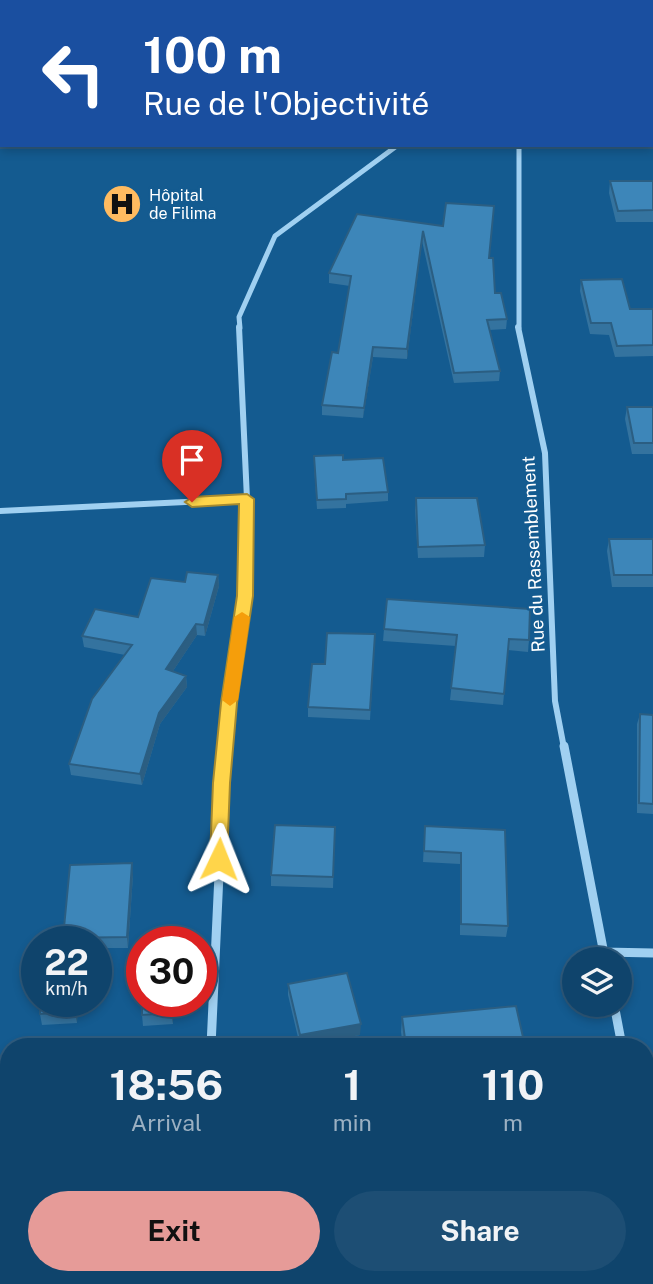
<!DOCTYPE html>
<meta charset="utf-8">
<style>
:root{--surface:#0f446c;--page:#1d4e74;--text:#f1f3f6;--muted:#9bb0c2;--line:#2f5c7f;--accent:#e69b98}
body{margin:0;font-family:"Public Sans",sans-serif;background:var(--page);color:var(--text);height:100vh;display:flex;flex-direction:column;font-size:26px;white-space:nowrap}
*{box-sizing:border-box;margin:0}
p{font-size:23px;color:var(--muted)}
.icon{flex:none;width:38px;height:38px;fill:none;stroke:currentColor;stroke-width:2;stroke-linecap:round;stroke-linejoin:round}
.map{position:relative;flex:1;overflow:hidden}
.side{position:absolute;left:0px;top:1038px;width:654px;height:247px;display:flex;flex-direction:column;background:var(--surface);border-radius:28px 28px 0 0;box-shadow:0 4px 10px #0003,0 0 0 2px var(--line)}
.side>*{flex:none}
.guide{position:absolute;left:0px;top:0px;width:654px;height:147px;box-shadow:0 4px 10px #0003,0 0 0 2px var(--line);background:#1a4fa0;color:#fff;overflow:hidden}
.tools{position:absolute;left:562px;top:947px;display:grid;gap:14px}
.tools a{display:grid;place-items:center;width:70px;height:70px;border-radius:50%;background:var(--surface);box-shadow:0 4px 10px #0003,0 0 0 2px var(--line);font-size:35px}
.speed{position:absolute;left:21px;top:926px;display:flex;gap:14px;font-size:35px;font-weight:700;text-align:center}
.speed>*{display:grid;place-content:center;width:91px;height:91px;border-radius:50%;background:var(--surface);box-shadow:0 4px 10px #0003,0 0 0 2px var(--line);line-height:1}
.speed small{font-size:18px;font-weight:400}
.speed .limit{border:10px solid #d22;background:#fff;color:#111}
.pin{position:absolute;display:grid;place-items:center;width:60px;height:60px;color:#fff;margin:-72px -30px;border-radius:50% 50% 50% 0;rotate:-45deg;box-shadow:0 0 7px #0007}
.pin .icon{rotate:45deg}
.me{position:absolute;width:77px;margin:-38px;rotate:2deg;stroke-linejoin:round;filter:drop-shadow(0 0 5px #0008)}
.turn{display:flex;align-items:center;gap:24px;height:147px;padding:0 28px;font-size:32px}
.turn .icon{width:91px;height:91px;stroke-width:2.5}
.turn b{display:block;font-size:49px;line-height:60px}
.eta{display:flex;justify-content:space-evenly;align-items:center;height:119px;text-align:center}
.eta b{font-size:42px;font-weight:700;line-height:49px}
.cta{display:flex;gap:14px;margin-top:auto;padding:14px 28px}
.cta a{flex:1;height:80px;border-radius:42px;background:var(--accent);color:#111;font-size:28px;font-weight:700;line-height:80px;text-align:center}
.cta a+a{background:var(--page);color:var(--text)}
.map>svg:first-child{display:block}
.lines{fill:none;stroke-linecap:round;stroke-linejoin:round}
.street-far2{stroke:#a0d0f1;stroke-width:5}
.street-far1{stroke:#a0d0f1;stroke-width:6}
.street{stroke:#a0d0f1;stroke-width:9}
.wall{fill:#34739f}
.shaded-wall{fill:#2b5e82}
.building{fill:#3d86b9;stroke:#2b5e82;stroke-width:2}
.route{fill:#ffd54a;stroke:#a68a30;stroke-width:2}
.slow{fill:#f59e0b}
.labels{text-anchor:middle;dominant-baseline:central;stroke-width:5;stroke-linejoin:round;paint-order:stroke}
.far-poi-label{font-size:16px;fill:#fff;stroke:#145b90;text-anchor:start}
.street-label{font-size:18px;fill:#fff;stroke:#145b90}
</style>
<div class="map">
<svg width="653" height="1284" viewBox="0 0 653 1284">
<rect width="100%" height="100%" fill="#145b90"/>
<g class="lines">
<!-- street-far2 -->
<path class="street-far2" d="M103 2 105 0
M240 328 239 317 275 236 398 145
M519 328V145"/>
<!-- street-far1 -->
<path class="street-far1" d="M518 327 545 453 555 701 564 748
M0 511 247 499
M225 748 245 596 247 499 239 327"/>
<!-- street -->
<path class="street" d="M564 746 605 959
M604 952 653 953
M614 1004 622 1046
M211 1046 225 746
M646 1169 653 1206
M0 1272 9 1273
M38 1276 114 1284
M193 1276V1284"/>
</g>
<!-- wall -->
<path class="wall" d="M610 181H653V222H616L609 193Z
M357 214 443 226 489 258 495 293 507 319 506 329 489 330 500 371 499 381 454 383 422 241 407 359 373 357 363 418 322 415V405L338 353 350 286 329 283V273Z
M581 280 630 309H653V356L615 357 609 335 590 334 580 291Z
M627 407H653V454H632L625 419Z
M343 460 388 492V501L346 504V508L317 509 314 465Z
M416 498 485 545 484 557 418 558 415 510Z
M609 539H653V587H612L607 551Z
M218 575 219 586 205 636 197 635 173 671 186 676 187 687 160 724 142 785 71 775 69 764 125 655 84 647 82 636 138 617 185 582Z
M384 629 529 640 528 652 508 650 503 705 450 700 456 646 383 641Z
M375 634 370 720 308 717V707Z
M640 714 653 715V814L637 813V724Z
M425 826 505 830 508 926 506 937 460 935V864L423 862Z
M335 827 333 888 271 886V875Z
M133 875 128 948H96V942H64L63 938Z
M288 984 360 1035 300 1046 288 995Z
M78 1001 77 1023 42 1025 40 1014Z
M142 1001H173V1024L143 1026 142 1015Z
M402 1017 525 1046H403L401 1032Z
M370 1276 371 1284H281Z"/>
<!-- shaded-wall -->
<path class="shaded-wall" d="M423 231 422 241 407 359V349Z
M373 347V357L363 418 364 408Z
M218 575 219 586 205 636 204 625Z
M196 624 197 635 167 680 166 669Z
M186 676 187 687 160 724 142 785 140 774 159 713Z
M132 863 133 875 128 948 127 937Z
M75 1001H78L77 1023 75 1012Z
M172 1001H173V1024L171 1013Z
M361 1024 360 1035 300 1046V1035Z"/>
<!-- building -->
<path class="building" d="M607 0H633V2H606Z
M610 181H653V210L618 211Z
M446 203 494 206 489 258H493L495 293H501L507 319 487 320 500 371 454 373 423 231 407 349 373 347 364 408 322 405 332 352 338 353 351 276 329 273 357 214 443 226Z
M622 279 630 309H653V345L617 346 611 323H591L581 280Z
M627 407H653V443H634Z
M343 455V460L383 458 388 492 346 494V499L317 500 314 456Z
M416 498H477L485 545 418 547Z
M609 539H653V575H614Z
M187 572 218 575 204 625 196 624 166 669 186 676 159 713 140 774 69 764 92 699 132 645 82 636 95 609 138 617 151 578 185 582Z
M387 599 530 609 529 640 509 639 504 694 451 688 457 635 384 629Z
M327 633 375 634 370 710 308 707 312 664H325Z
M640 714 653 715V804L639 803Z
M275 825 335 827 333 877 271 875Z
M425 826 505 830 508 926 461 924V853L424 851Z
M132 863 127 937 63 938 70 865Z
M347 973 361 1024 300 1035 288 984Z
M40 1001H75V1012L40 1014Z
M142 1001H172L171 1013 142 1015Z
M516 1006 525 1046H406L402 1017Z
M281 1276H370L371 1280 337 1282V1284H281Z"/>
<!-- route -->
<path class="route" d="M247 494 254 499 253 596 237 703 230 783 227 859 225 864 219 867 212 864 210 859 213 783 221 703 237 596 239 504 192 507 185 502 192 497Z"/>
<!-- slow -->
<path class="slow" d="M242 612 250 617 238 700 230 706 222 700 234 617Z"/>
<!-- icons -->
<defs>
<g id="hospital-disc" transform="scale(2.0125)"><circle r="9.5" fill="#ffbb60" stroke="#145b90"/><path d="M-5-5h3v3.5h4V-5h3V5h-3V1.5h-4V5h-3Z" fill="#111"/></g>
</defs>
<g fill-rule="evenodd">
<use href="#hospital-disc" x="122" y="204"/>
</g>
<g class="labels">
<!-- far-poi labels -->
<g class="far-poi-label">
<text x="149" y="195">Hôpital<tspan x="149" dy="18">de Filima</tspan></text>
</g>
<!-- street labels -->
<g class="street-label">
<text transform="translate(533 554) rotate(-93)">Rue du Rassemblement</text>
</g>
</g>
</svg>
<div class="tools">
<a><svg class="icon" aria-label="layers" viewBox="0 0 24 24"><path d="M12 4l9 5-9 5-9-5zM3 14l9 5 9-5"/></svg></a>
</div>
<div class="speed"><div>22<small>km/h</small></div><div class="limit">30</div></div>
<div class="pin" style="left:192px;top:502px;background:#d93025"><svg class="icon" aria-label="arrive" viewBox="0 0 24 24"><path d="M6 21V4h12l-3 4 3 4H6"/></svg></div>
<svg class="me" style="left:219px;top:859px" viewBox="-20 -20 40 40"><path d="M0-17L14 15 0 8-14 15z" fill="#ffd54a" stroke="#fff" stroke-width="4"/></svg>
<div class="guide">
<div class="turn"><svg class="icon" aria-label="left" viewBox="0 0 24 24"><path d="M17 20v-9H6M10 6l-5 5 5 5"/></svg><div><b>100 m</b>Rue de l'Objectivité</div></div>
</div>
<section class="side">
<div class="eta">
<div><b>18:56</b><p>Arrival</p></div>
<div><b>1</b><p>min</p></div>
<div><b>110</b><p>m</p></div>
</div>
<div class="cta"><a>Exit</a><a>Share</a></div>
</section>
</div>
